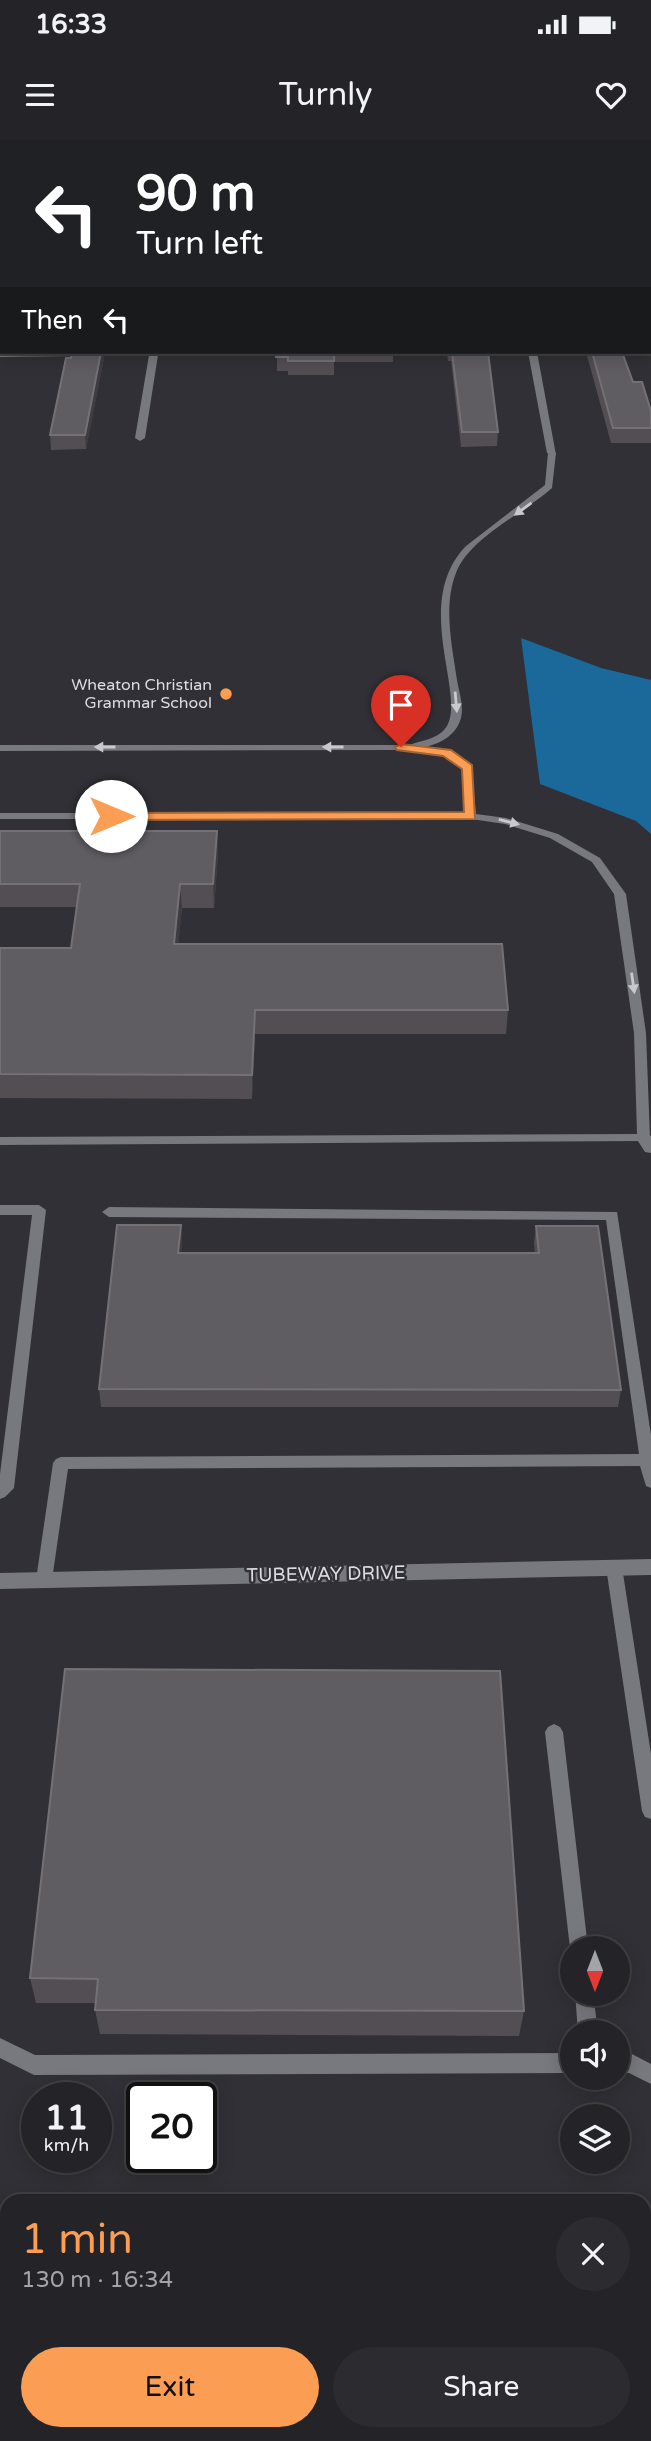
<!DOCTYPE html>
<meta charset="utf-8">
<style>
:root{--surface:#242428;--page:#2c2c30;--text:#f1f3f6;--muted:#a3a4a8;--line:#414145;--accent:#fc9d54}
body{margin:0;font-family:"Varela Round",sans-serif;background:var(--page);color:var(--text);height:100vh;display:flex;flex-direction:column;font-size:26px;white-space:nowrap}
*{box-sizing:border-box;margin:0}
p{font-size:23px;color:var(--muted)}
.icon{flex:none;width:38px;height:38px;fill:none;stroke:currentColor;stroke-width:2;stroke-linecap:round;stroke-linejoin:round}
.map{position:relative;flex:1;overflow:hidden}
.side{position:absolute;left:0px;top:2054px;width:651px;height:247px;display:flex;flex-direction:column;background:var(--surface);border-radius:21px 21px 0 0;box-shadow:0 4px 18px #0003,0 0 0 2px var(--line)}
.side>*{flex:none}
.top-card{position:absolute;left:0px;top:0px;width:651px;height:214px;box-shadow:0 4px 18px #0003,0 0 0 2px var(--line);background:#202124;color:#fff;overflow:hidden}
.needle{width:46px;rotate:180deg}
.tools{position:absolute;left:560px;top:1796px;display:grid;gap:14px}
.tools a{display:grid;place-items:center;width:70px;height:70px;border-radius:50%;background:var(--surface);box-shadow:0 4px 18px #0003,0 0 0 2px var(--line);font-size:35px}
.speed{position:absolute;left:21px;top:1942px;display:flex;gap:14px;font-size:35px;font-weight:700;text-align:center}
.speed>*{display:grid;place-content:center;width:91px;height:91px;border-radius:50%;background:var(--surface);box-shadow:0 4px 18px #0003,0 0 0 2px var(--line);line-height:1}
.speed small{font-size:18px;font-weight:400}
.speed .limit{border:4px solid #111;border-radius:10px;background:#fff;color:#111}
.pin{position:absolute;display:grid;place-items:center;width:60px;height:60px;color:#fff;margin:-72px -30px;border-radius:50% 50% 50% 0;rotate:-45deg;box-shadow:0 0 7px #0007}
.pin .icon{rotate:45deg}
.me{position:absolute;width:77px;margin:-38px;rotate:90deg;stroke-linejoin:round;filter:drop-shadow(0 0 5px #0008)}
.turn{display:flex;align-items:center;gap:24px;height:147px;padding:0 21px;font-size:32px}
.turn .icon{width:91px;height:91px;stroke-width:2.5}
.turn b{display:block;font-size:49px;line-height:60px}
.then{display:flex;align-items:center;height:66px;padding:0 21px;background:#0003;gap:14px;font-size:26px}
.round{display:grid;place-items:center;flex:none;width:74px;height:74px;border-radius:37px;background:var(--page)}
.headline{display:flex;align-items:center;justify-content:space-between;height:119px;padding:0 21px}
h1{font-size:42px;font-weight:600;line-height:52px;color:var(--accent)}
.button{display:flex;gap:14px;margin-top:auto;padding:14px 21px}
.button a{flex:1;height:80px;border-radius:42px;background:var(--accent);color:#111;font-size:28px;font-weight:600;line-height:80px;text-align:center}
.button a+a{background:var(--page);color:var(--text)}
.status{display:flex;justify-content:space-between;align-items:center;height:49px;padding:0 35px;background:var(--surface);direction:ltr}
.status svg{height:19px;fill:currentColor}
header{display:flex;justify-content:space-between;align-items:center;height:91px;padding:0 21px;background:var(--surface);font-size:32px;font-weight:600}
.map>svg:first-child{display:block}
.water{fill:#1b699a}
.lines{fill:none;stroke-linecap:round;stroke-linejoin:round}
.service{fill:#78787f;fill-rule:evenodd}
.minor{fill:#78787f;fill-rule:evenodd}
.wall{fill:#524e53}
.shaded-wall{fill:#3e3b41}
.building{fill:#605d62;stroke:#747176;stroke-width:2}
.oneway{fill:#c9c9cd}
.route{fill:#fc9d54;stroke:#a46637;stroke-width:2}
.poi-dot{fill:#fc9d54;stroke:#303036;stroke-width:2.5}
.labels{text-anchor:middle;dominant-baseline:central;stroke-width:5;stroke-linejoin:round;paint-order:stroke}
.far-poi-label{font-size:16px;fill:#dddde1;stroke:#303036;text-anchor:end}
.street-label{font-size:19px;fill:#dddde1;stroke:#303036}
</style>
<div class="status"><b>16:33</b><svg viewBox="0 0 49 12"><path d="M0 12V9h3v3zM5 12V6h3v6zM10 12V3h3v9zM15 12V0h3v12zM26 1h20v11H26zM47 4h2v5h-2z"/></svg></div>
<header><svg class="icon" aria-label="menu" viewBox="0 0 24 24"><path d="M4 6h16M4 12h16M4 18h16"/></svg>Turnly<svg class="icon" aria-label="heart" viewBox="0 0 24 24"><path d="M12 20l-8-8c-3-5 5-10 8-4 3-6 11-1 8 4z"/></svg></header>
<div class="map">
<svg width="651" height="2301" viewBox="0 0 651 2301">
<rect width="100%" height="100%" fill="#303036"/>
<!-- water -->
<path class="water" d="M521 498 601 528 651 540V694L636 681 540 644Z"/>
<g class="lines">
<!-- service -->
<path class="service" d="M552 311 556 313 552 348C524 373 469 398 456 433 443 466 452 506 457 540 459 552 464 566 461 578 456 595 442 603 425 607L451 611 471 626 476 674 506 678 558 694 600 718 626 754 646 893 650 998 649 1001 0 1005V997L637 994 634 893 614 754 592 722 550 698 505 684 471 679H0V673H465L462 629 444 616 401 610 0 611V605H410C421 600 435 600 444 590 471 561 409 465 466 406L545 345 548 313Z
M0 1065H39L46 1070 14 1348 5 1357 0 1359V1334L32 1075H0Z
M109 1067 617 1072 651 1295V1348L646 1346 640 1326 68 1329 52 1440 50 1445 44 1447 38 1445 36 1440 53 1323 56 1319 61 1317 639 1314 606 1080 109 1077 102 1072Z
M614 1420 620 1422 622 1427 651 1614V1679L645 1677 642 1671 606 1427 608 1422Z
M554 1584 560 1587 563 1592 588 1808H572V1814L570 1808 545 1592 548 1587Z
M575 1853H593L598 1892H578Z
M0 1898 35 1915 572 1913V1933L34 1935 0 1918Z
M618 1913H630L651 1924V1944L629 1933H618Z
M0 2104H7V2124H0Z
M7 2287V2294H26V2301H4Z"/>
<!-- minor -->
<path class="minor" d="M270 0H278L269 2Z
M486 0H494V2H486Z
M649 183H651V189H649Z
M0 211 2 212H218L213 215H158L145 298 140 301 135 298 149 215 0 217Z
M528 212H537L556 315 547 313Z
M644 993 651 996V1013L645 1012 636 998Z
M651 1419V1435L0 1449V1433Z"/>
</g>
<!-- wall -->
<path class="wall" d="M532 0H651V64H649V2H532Z
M72 212H103L104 218 86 309 51 310 50 295Z
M277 212H393V222H334V235H288V231H277Z
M447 212H488L498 292 497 306 461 307 451 221H448Z
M586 212H622L633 242 651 271V303H611Z
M0 691H217L218 714 214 768H182L178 804 508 870 506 894H255L252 959 0 958V808H71L77 767H0Z
M181 1085 182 1102 181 1113H535L534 1103 536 1086 621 1250 618 1267H101L99 1249Z
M65 1529 524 1871 519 1896 100 1894 95 1870V1863H36L30 1838Z"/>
<!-- shaded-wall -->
<path class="shaded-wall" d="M234 0H244L243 2H232Z
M2 189V209L0 210V195Z
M101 212H103L104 218 86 309 85 295Z
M217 691 218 714 214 768 213 744Z
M180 744 182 768 176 828 174 804Z
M255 870V894L252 959V935Z
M181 1085 182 1102 180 1131 178 1113Z"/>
<!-- building -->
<path class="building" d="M16 0H234L232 2H15Z
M319 0H350V2H319Z
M421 0H453V2H421Z
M533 0H651V51H649V2H533Z
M2 40V189L0 195V45Z
M72 212H101L85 295H50L66 218H71Z
M277 212H334V221H288V217H276Z
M452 212H488L498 292H462Z
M592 212H622L633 242H642L651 271V288H613Z
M0 691H217L213 744H180L174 804H502L508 870H255L252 935 0 934V808H71L80 744H0Z
M117 1085H181L178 1113H539L536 1086H598L621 1250 99 1249Z
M65 1529 500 1531 524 1871 95 1870 98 1839 30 1838Z
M118 2054H620L621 2062H118Z
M644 2287 645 2301H41L42 2294H644Z"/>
<!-- one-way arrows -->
<defs><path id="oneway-solid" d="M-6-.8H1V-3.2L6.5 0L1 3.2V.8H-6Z" transform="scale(1.75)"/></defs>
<g class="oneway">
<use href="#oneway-solid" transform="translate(523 369) rotate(144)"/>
<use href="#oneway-solid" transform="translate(456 562) rotate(85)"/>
<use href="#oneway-solid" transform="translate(105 607) rotate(180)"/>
<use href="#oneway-solid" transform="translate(333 607) rotate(180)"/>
<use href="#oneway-solid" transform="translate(509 682) rotate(14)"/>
<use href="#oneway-solid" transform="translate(633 843) rotate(82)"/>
</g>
<!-- route -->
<path class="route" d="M401 604 451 610 472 625 475 679 111 680 105 676 111 673 464 672 462 629 443 616 397 610 395 607Z"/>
<!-- markers -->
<circle class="poi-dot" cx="226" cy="554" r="7"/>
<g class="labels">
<!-- far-poi labels -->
<g class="far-poi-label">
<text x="212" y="545">Wheaton Christian<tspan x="212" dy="18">Grammar School</tspan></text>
</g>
<!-- street labels -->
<g class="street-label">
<text transform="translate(326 1434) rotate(-1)">TUBEWAY DRIVE</text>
</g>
</g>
</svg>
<div class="tools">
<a><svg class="needle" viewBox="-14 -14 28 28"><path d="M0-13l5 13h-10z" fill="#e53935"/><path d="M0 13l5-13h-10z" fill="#a3a4a8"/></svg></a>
<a><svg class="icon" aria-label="sound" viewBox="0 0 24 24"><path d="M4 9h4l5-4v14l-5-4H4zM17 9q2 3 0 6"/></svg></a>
<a><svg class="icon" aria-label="layers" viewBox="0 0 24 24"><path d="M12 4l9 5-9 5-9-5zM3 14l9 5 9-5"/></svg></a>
</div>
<div class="speed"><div>11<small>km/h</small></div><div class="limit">20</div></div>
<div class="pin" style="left:401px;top:607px;background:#d93025"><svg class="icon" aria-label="arrive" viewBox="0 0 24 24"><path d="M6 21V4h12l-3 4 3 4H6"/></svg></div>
<svg class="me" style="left:111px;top:676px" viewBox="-20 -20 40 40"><circle r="19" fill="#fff"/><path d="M0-13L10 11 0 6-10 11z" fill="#fc9d54"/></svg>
<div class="top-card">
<div class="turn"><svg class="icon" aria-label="left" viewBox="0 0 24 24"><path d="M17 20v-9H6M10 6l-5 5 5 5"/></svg><div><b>90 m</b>Turn left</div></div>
<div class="then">Then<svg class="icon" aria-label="left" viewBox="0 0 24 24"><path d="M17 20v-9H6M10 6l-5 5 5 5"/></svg></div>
</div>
<section class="side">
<div class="headline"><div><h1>1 min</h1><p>130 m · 16:34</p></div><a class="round"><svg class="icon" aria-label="close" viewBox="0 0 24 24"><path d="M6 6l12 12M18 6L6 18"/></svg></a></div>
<div class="button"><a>Exit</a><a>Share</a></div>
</section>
</div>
